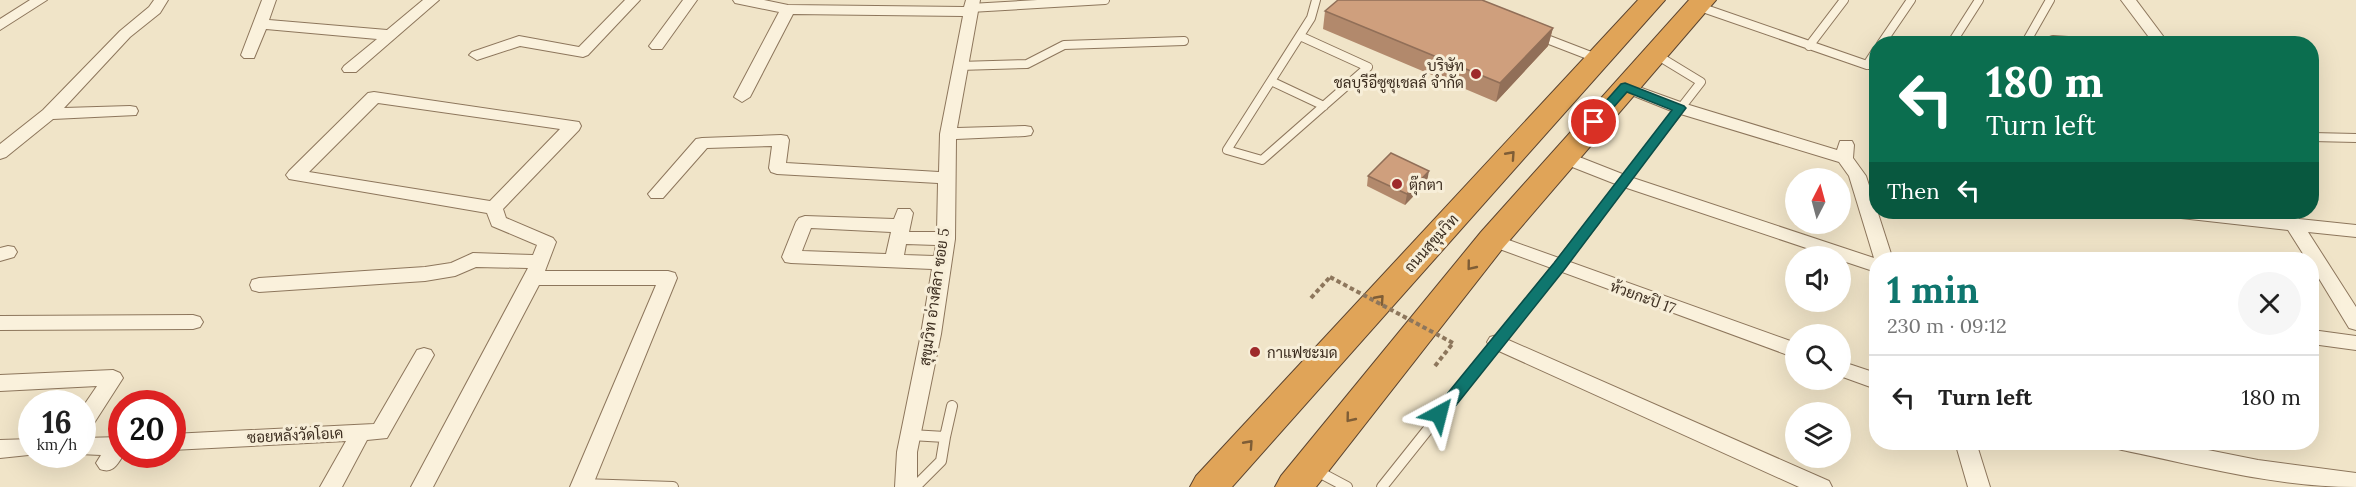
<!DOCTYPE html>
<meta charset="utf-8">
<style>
:root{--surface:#fff;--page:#f6f6f6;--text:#222;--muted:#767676;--line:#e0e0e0;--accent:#0f766e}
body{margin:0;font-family:Lora,Sarabun,serif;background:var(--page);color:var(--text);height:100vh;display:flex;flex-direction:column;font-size:22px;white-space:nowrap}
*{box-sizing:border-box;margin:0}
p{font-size:20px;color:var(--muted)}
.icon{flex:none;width:33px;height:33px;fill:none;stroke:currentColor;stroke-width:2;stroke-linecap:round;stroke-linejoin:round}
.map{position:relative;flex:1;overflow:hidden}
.side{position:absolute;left:1869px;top:252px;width:450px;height:198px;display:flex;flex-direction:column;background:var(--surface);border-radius:24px;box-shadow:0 6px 24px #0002}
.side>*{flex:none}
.hud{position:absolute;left:1869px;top:36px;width:450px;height:183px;border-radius:24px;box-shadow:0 6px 24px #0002;background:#0b6e4f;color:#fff;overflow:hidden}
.needle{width:39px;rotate:6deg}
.fabs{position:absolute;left:1785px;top:168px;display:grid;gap:12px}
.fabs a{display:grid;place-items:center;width:66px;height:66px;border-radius:50%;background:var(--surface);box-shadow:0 6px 24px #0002;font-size:30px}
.speed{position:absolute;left:18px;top:390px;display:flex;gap:12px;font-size:30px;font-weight:700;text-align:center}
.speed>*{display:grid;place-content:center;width:78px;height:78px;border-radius:50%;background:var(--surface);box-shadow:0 6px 24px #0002;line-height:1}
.speed small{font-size:15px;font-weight:400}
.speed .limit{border:9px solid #d22;background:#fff;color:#111}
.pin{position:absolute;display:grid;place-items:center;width:51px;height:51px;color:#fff;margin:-26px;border:3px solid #fff;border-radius:50%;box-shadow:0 2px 6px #0007}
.me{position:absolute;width:66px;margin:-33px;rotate:38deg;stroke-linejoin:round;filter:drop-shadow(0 0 4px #0008)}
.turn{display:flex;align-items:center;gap:21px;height:126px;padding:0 18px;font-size:27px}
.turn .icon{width:78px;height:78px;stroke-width:2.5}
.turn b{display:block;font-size:42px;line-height:51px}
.then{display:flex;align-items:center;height:57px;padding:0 18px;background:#0003;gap:12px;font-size:22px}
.round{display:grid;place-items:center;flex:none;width:63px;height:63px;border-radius:32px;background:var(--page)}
.head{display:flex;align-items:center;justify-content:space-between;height:102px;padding:0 18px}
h1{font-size:36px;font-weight:700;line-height:45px;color:var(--accent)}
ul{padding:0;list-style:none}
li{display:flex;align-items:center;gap:18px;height:84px;padding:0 18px;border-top:2px solid var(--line)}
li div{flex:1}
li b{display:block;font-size:22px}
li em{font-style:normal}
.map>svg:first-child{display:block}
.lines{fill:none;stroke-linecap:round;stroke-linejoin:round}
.lane-far1-casing{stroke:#8d765c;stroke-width:10}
.lane-casing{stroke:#8d765c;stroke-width:12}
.street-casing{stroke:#8d765c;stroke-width:2}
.highway-casing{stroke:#5b4430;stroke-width:2}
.path{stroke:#8d765c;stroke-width:4;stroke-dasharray:4.5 3;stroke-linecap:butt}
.lane-far1{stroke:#faf1dc;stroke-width:8}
.lane{stroke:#faf1dc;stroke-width:10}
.street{fill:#faf1dc;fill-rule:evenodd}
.highway{fill:#e0a458;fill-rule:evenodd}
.path-bridge{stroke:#8d765c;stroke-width:4;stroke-dasharray:4.5 3;stroke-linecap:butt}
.wall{fill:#b2896c}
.shaded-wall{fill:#916f58}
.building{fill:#cf9f7d;stroke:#916f58;stroke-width:1.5}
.oneway{stroke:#7e5d36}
.route{fill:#0f766e;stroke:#0a4d48;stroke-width:1.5}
.poi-dot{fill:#9e2a2b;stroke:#f7eed8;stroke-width:2}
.labels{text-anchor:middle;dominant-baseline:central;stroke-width:6;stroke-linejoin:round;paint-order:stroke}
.poi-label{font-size:15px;fill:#3d2e20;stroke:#f7eed8;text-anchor:start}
.street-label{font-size:15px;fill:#3d2e20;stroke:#f7eed8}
</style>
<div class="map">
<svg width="2356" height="487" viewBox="0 0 2356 487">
<rect width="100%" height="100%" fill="#f0e4c8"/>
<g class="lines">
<!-- lane-far1 casing -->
<g class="lane-far1-casing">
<path id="lane-far1" d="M1697 6 1867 65H1876
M970 8 1105 0
M1300 36 1368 67 1262 160 1227 150 1311 18 1316 0
M1539 36 1596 58
M1881 44 1911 0
M1951 44 1979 0
M2025 44 2050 0
M2042 44 2053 40 2113 44
M1809 46 1844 0
M1867 65 1876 51
M959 66 1027 64 1064 45 1184 41
M1271 81 1324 106
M2312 137 2356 138
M1593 221 1701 82 1655 54"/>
</g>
<!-- lane casing -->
<g class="lane-casing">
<path id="lane" d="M911 435 945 437 952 406
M1315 470 1347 487
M582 484 673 487
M915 487 941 461 945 437
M1382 487 1595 220"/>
</g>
<!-- street casing -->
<g class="street-casing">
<path id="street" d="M30 0H47L0 30V19Z
M154 0H168L160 13 130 37 64 108 130 106 136 107 138 111 136 115 53 119 6 157 0 159V144L43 110 120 31 149 7Z
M262 0H276L269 20 387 30 423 0H439L356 72H344L342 69 344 66 377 39 266 29 254 58H244L241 55Z
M625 0H640L588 55 583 57 520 46 477 60 469 55 472 52 519 36 579 47Z
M683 0H697L662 49H652L649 46Z
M733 0H764L788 5 964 7 966 0H980L957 128 1025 126 1031 127 1033 131 1031 135 1025 136 956 139 955 239 941 334 917 452V487H895L897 452 921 334 932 269 791 263 785 262 782 257 796 222 799 218 805 216 894 219 898 209H910L913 213 909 232H937L938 183 777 174 771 172 769 168 772 146 707 148 663 198H651L648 194 696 139 702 138 781 135 787 136 789 140 786 163 939 172 940 134 963 16 793 14 750 97 742 102 734 97 779 12 735 3ZM811 228 891 232 886 254 802 251ZM906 244 936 245 934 256 904 255Z
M2121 0H2136L2169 44H2154Z
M1625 82 1686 104 1837 150 1840 141H1852L1854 145 1853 158 1866 176 1893 260H1876V272L1840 260V256H1830L1618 185 1557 161 1555 157 1557 153H1569L1630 177 1874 258 1849 176 1839 162 1674 112 1619 90 1617 87Z
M374 92 579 122 581 126 579 130 503 209 506 218 553 238 556 242 545 271H668L675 273 677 278 592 487H570L656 285H539L433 487H411L528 268 476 267 455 276 425 281 259 292 252 290 250 285 252 280 259 278 425 267 451 263 473 253 533 255 537 245 492 226 487 213 289 179 286 175 289 171 368 93ZM378 103 560 129 490 201 309 172Z
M2173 212H2233L2282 217 2290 212 2296 214 2299 219 2356 225V237L2308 232 2356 307V330L2349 328 2312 267V260H2307L2288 230 2181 218 2175 216Z
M1492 234 1796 343V358L1486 244 1483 240 1486 236Z
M8 246 14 247 17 252 14 257 0 261V248Z
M193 315 200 317 203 322 200 327 193 329 0 330V316Z
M2312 330 2356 336V350L2312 344Z
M1497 335 1829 481 1832 487H1799L1490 347 1487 342 1490 337Z
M424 348 431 350 434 355 387 438 367 440 342 487H320L346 441 172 450V434L374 424 417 350Z
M1840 361 1876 373V389L1840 376Z
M113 370 120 373 123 378 89 431 82 433V408L97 386 0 391V375Z
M122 437V454H124C117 465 113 474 100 469L96 463 101 455 79 454H82V438Z
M32 439V454H38L0 458V440Z
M1955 442H1976L1990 487H1968Z
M2112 442H2168L2258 460 2356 473V487C2277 487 2199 466 2122 450L2115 448Z"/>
</g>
<!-- highway casing -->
<g class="highway-casing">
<path id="highway" d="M1638 0H1665L1232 487H1190L1196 476Z
M1689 0H1716L1503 248 1316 487H1275L1281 476 1481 232Z"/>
</g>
<!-- path -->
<path class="path" d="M1311 298 1330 277
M1435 366 1453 343"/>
<!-- lane-far1 -->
<use href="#lane-far1" class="lane-far1"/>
<!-- lane -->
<use href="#lane" class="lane"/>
<!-- street -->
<use href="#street" class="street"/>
<!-- highway -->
<use href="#highway" class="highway"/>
<!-- path-bridge -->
<path class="path-bridge" d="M1330 277 1453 343"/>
</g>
<!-- wall -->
<path class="wall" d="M1325 11 1553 28 1548 46 1496 102 1323 29Z
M1368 176 1427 182 1405 205 1367 186Z"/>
<!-- shaded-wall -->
<path class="shaded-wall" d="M1553 28 1548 46 1496 102 1500 83Z
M1429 171 1427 182 1405 205 1407 194Z"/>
<!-- building -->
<path class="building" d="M1338 0H1482L1553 28 1500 83 1325 11Z
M1391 153 1429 171 1407 194 1368 176Z"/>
<!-- one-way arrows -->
<defs><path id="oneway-chevron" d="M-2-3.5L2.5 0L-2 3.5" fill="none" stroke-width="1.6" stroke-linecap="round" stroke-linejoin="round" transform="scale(1.5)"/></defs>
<g class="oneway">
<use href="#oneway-chevron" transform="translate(1511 155) rotate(-48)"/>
<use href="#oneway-chevron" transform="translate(1471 266) rotate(129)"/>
<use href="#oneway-chevron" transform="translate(1380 299) rotate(-48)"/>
<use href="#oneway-chevron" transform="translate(1350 418) rotate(129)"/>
<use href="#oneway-chevron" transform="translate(1249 444) rotate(-48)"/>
</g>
<!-- route -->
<path class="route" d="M1625 83 1684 106 1686 108 1564 270 1445 419 1439 420 1434 419 1432 414 1434 410 1554 263 1672 110 1627 92 1598 125H1590L1588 122 1590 119 1621 84Z"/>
<!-- markers -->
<g class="poi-dot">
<circle cx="1476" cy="74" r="6"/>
<circle cx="1397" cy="184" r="6"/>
<circle cx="1255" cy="352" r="6"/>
</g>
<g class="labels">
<!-- poi labels -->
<g class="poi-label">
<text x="1464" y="65" text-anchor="end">บริษัท<tspan x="1464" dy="17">ชลบุรีอีซูซุเชลล์ จำกัด</tspan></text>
<text x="1409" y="184">ตุ๊กตา</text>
<text x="1267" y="352">กาแฟชะมด</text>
</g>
<!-- street labels -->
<g class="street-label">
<text transform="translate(1431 243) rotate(-48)">ถนนสุขุมวิท</text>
<text transform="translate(934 297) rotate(-82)">สุขุมวิท อ่างศิลา ซอย 5</text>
<text transform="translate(1643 297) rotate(20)">ห้วยกะปิ 17</text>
<text transform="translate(295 435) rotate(-3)">ซอยหลังวัดโอเค</text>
</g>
</g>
</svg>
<div class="fabs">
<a><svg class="needle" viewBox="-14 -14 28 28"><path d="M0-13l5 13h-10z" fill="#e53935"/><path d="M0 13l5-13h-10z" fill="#767676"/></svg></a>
<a><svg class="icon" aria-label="sound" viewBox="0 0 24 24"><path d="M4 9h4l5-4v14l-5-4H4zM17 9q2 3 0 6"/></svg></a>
<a><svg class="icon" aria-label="search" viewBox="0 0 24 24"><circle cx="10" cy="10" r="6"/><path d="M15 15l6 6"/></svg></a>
<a><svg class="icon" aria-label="layers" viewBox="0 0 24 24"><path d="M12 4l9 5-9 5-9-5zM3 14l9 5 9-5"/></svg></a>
</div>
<div class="speed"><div>16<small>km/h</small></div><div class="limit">20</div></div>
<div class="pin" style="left:1594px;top:122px;background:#d93025"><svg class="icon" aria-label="arrive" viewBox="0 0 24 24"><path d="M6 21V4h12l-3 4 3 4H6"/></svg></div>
<svg class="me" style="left:1439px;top:414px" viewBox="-20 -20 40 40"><path d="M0-17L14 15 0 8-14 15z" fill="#0f766e" stroke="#fff" stroke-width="4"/></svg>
<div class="hud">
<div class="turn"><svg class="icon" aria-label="left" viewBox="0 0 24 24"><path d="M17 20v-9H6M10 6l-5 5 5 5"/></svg><div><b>180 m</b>Turn left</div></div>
<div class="then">Then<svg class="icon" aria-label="left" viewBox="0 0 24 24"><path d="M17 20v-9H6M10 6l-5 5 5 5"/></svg></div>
</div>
<section class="side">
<div class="head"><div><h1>1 min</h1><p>230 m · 09:12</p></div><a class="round"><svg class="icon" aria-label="close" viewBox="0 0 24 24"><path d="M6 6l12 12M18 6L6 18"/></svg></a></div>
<ul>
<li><svg class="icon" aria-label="left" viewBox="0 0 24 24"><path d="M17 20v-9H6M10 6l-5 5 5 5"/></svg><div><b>Turn left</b></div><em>180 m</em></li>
</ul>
</section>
</div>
